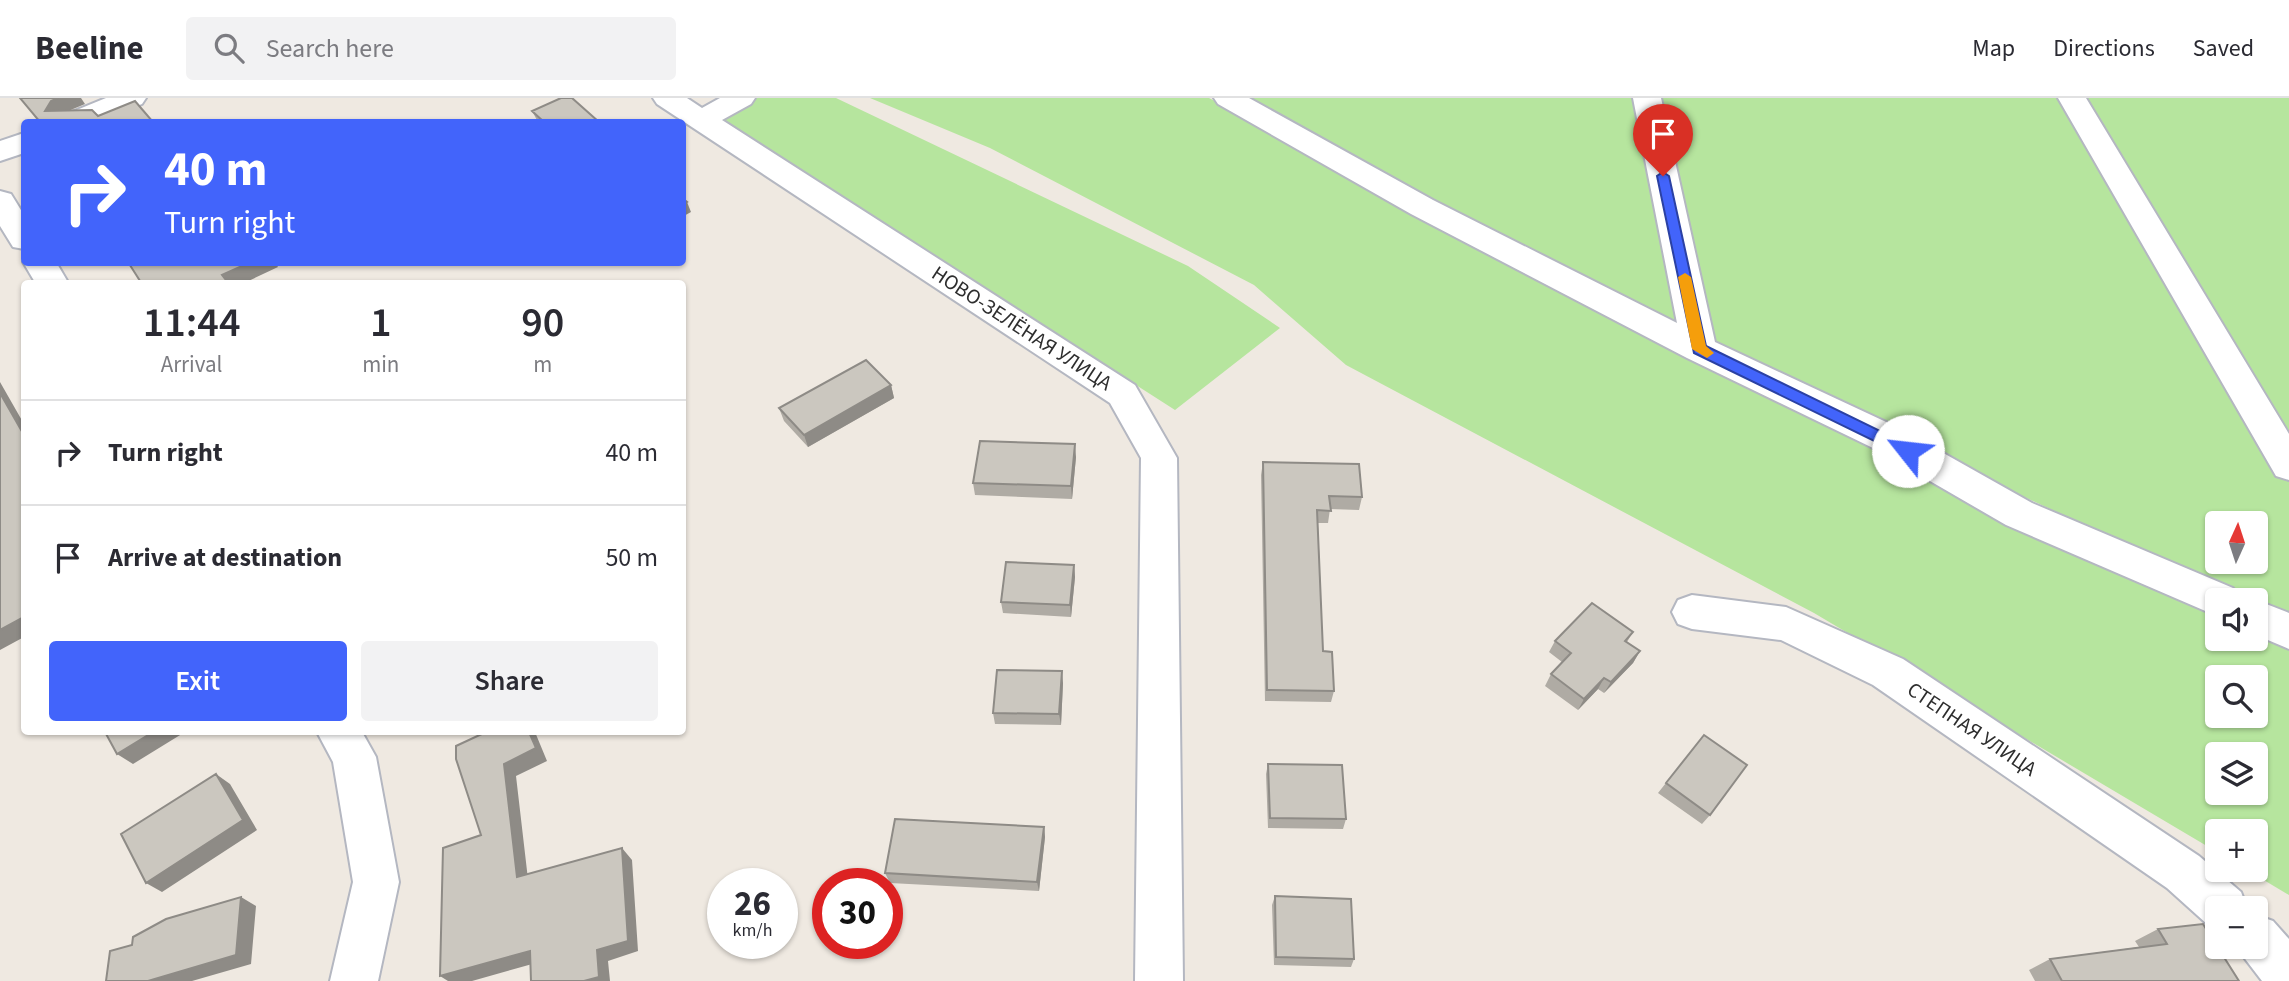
<!DOCTYPE html>
<meta charset="utf-8">
<style>
:root{--surface:#fff;--page:#f2f2f3;--text:#2b2b33;--muted:#7c7c81;--line:#e1e1e2;--accent:#4264fb}
body{margin:0;font-family:"Source Sans 3",sans-serif;background:var(--page);color:var(--text);height:100vh;display:flex;flex-direction:column;font-size:26px;white-space:nowrap}
*{box-sizing:border-box;margin:0}
p{font-size:23px;color:var(--muted)}
.icon{flex:none;width:38px;height:38px;fill:none;stroke:currentColor;stroke-width:2;stroke-linecap:round;stroke-linejoin:round}
.map{position:relative;flex:1;overflow:hidden}
.sheet{position:absolute;left:21px;top:182px;width:665px;height:455px;display:flex;flex-direction:column;background:var(--surface);border-radius:7px;box-shadow:0 2px 5px #0004}
.sheet>*{flex:none}
.guide{position:absolute;left:21px;top:21px;width:665px;height:147px;border-radius:7px;box-shadow:0 2px 5px #0004;background:#4264fb;color:#fff;overflow:hidden}
.needle{width:46px;rotate:3deg}
.buttons{position:absolute;left:2205px;top:413px;display:grid;gap:14px}
.buttons a{display:grid;place-items:center;width:63px;height:63px;border-radius:7px;background:var(--surface);box-shadow:0 2px 5px #0004;font-size:35px}
.speed{position:absolute;left:707px;top:770px;display:flex;gap:14px;font-size:35px;font-weight:700;text-align:center}
.speed>*{display:grid;place-content:center;width:91px;height:91px;border-radius:50%;background:var(--surface);box-shadow:0 2px 5px #0004;line-height:1}
.speed small{font-size:18px;font-weight:400}
.speed .limit{border:10px solid #d22;background:#fff;color:#111}
.pin{position:absolute;display:grid;place-items:center;width:60px;height:60px;color:#fff;margin:-72px -30px;border-radius:50% 50% 50% 0;rotate:-45deg;box-shadow:0 0 7px #0007}
.pin .icon{rotate:45deg}
.me{position:absolute;width:77px;margin:-38px;rotate:299deg;stroke-linejoin:round;filter:drop-shadow(0 0 5px #0008)}
.turn{display:flex;align-items:center;gap:24px;height:147px;padding:0 28px;font-size:32px}
.turn .icon{width:91px;height:91px;stroke-width:2.5}
.turn b{display:block;font-size:49px;line-height:60px}
.eta{display:flex;justify-content:space-evenly;align-items:center;height:119px;text-align:center}
.eta b{font-size:42px;font-weight:600;line-height:49px}
.button{display:flex;gap:14px;margin-top:auto;padding:14px 28px}
.button a{flex:1;height:80px;border-radius:7px;background:var(--accent);color:#fff;font-size:28px;font-weight:600;line-height:80px;text-align:center}
.button a+a{background:var(--page);color:var(--text)}
ul{padding:0;list-style:none}
li{display:flex;align-items:center;gap:21px;height:105px;padding:0 28px;border-top:2px solid var(--line)}
li div{flex:1}
li b{display:block;font-size:26px}
li em{font-style:normal}
header{display:flex;align-items:center;gap:42px;box-sizing:border-box;height:98px;padding:0 35px;background:var(--surface);border-bottom:2px solid var(--line)}
header strong{font-size:33px}
nav{display:flex;gap:38px;margin-inline-start:auto;font-size:24px}
.search{width:490px;height:63px;background:var(--page);display:flex;align-items:center;gap:18px;box-sizing:border-box;padding:0 24px;border-radius:7px;color:var(--muted);font-size:26px}
.map>svg:first-child{display:block}
.green{fill:#b6e59e;fill-rule:evenodd}
.lines{fill:none;stroke-linecap:round;stroke-linejoin:round}
.minor-casing{stroke:#b4b7c1;stroke-width:4}
.minor{fill:#fff;fill-rule:evenodd}
.wall{fill:#afaba4}
.shaded-wall{fill:#8e8b86}
.building{fill:#cbc7bf;stroke:#8e8b86;stroke-width:2}
.route{fill:#4264fb;stroke:#2b41a3;stroke-width:2}
.slow{fill:#f59e0b}
.labels{text-anchor:middle;dominant-baseline:central;stroke-width:5;stroke-linejoin:round;paint-order:stroke}
.street-label{font-size:21px;fill:#2e2e2e;stroke:#fff}
</style>
<header>
<strong>Beeline</strong>
<div class="search"><svg class="icon" aria-label="search" viewBox="0 0 24 24"><circle cx="10" cy="10" r="6"/><path d="M15 15l6 6"/></svg>Search here</div>
<nav><a>Map</a><a>Directions</a><a>Saved</a></nav>
</header>
<div class="map">
<svg width="2289" height="883" viewBox="0 0 2289 883">
<rect width="100%" height="100%" fill="#efe9e1"/>
<!-- green -->
<path class="green" d="M757 0H836L1188 168 1280 230 1175 312 720 20Z
M870 0H1209L2015 421 2217 510V541H2256V527L2289 541V797L2247 772H2256V733H2217V754L1814 515 1346 267 1254 187 990 50ZM2217 579H2256V618H2217ZM2217 656H2256V695H2217Z
M1238 0H2289V523L2256 502H2244L1701 247 1283 20ZM2217 425H2256V464H2217Z"/>
<g class="lines">
<!-- minor casing -->
<g class="minor-casing">
<path id="minor" d="M106 0H146L142 6 97 24H57L62 18Z
M653 0H687L702 10 720 0H755L751 6 722 22 1135 287 1177 360 1183 883H1135L1141 360 1110 305 657 6Z
M1214 0H1249L1433 102 1677 225 1633 0H1661L1715 244 1899 330 2032 405 2233 490 2239 502H2217V518L2006 427 1873 350 1687 260 1411 116 1218 6Z
M2058 0H2086L2289 336V382L2276 378Z
M24 35V55L0 63V43Z
M0 93 11 96 24 117V151L13 149 0 128Z
M24 161V164H56L69 186H36L23 164Z
M1692 497 1786 509 1903 561 2199 758 2241 794 2247 810H2217V830L2207 826 2167 790 1873 587 1781 542 1692 531 1678 526 1672 514 1678 502Z
M2255 502H2256L2289 515V551L2256 537Z
M317 634H362L376 659 399 784 378 883H330L353 784 333 664Z
M2256 817 2273 823 2289 841V883H2262L2236 849H2256Z"/>
</g>
<!-- minor -->
<use href="#minor" class="minor"/>
</g>
<!-- wall -->
<path class="wall" d="M532 13 599 24H538Z
M891 287 894 300 808 349 784 323 779 310Z
M1076 359 1072 401 975 397 973 385Z
M1263 364 1362 399 1359 412 1330 411 1328 425H1318L1323 553 1334 593 1331 604 1265 603 1261 377Z
M1074 467 1075 479 1071 519 1003 515 1001 504Z
M1633 534 1627 544 1640 553 1633 565 1604 595 1598 591 1578 612 1545 588 1551 576 1562 564 1549 554 1555 543Z
M1063 585 1061 627 995 626 993 615Z
M1704 637 1710 717 1702 726 1658 695Z
M1268 666 1346 721 1343 731 1268 730 1266 676Z
M1044 729 1045 739 1039 793 890 785 885 775Z
M1275 798 1354 861 1351 869 1274 867 1272 807Z
M2158 831 2239 883H2035L2029 872 2050 861 2139 849 2135 843Z"/>
<!-- shaded-wall -->
<path class="shaded-wall" d="M58 0H81L85 6 61 16 45 13 51 3Z
M687 104 691 114 682 119V107Z
M251 164H275L278 169 242 186H229L222 177Z
M0 284 24 326V337L0 295Z
M891 287 894 300 808 349 804 337Z
M1075 346 1076 359 1072 401 1071 388Z
M1074 467 1075 479 1071 519 1070 507Z
M24 519V539L0 552V532Z
M1640 553 1633 565 1604 595 1611 584Z
M1062 573 1063 585 1061 627 1059 616Z
M1604 580 1598 591 1578 612 1584 601Z
M153 634H185L133 666 117 656Z
M529 634H535L547 663 516 678 529 790 517 779 504 666Z
M216 676 230 686 257 732 162 794 146 785Z
M1044 729 1045 739 1039 793 1037 784Z
M622 750 632 762 638 853 608 863 610 883H584L597 852Z
M241 799 256 808 251 866 192 883H148Z
M530 853 543 863 472 883H448L440 878Z"/>
<!-- building -->
<path class="building" d="M20 0H58L51 3 45 13 92 12 98 18 135 3 153 24H40Z
M561 0H572L599 24H544L532 13Z
M682 100 687 104 682 107Z
M128 164H251L222 177 229 186H142Z
M866 262 891 287 804 337 779 310Z
M0 295 24 337V519L0 532Z
M980 343 1075 346 1071 388 973 385Z
M1263 364 1359 366 1362 399 1329 398 1331 413 1317 412 1323 553 1332 554 1334 593 1267 592Z
M1006 464 1074 467 1070 507 1001 504Z
M1592 505 1633 534 1625 543 1640 553 1611 584 1604 580 1584 601 1551 576 1571 555 1555 543Z
M997 572 1062 573 1059 616 993 615Z
M105 634H153L117 656Z
M486 634H529L536 650 504 666 517 779 622 750 628 843 597 852 599 879 584 883H531L530 853 440 878 443 750 481 737 456 661V648Z
M1704 637 1747 667 1710 717 1666 685Z
M1268 666 1342 667 1346 721 1270 720Z
M216 676 243 722 146 785 121 736Z
M895 721 1044 729 1037 784 885 775Z
M1275 798 1351 801 1354 861 1276 859Z
M241 799 236 857 148 883H106L110 853 132 847 133 839 166 821Z
M2203 826 2239 883H2062L2050 861 2167 846 2158 831Z"/>
<!-- route -->
<path class="route" d="M1663 74 1669 78 1706 248 1913 349V357H1903L1694 255 1657 78Z"/>
<!-- slow -->
<path class="slow" d="M1685 175 1691 179 1706 248 1714 255 1707 260 1692 251 1678 179Z"/>
<g class="labels">
<!-- street labels -->
<g class="street-label">
<text transform="translate(1022 230) rotate(33)">НОВО-ЗЕЛЁНАЯ УЛИЦА</text>
<text transform="translate(1972 631) rotate(34)">СТЕПНАЯ УЛИЦА</text>
</g>
</g>
</svg>
<div class="buttons">
<a><svg class="needle" viewBox="-14 -14 28 28"><path d="M0-13l5 13h-10z" fill="#e53935"/><path d="M0 13l5-13h-10z" fill="#7c7c81"/></svg></a>
<a><svg class="icon" aria-label="sound" viewBox="0 0 24 24"><path d="M4 9h4l5-4v14l-5-4H4zM17 9q2 3 0 6"/></svg></a>
<a><svg class="icon" aria-label="search" viewBox="0 0 24 24"><circle cx="10" cy="10" r="6"/><path d="M15 15l6 6"/></svg></a>
<a><svg class="icon" aria-label="layers" viewBox="0 0 24 24"><path d="M12 4l9 5-9 5-9-5zM3 14l9 5 9-5"/></svg></a>
<a>+</a>
<a>−</a>
</div>
<div class="speed"><div>26<small>km/h</small></div><div class="limit">30</div></div>
<div class="pin" style="left:1663px;top:78px;background:#d93025"><svg class="icon" aria-label="arrive" viewBox="0 0 24 24"><path d="M6 21V4h12l-3 4 3 4H6"/></svg></div>
<svg class="me" style="left:1908px;top:353px" viewBox="-20 -20 40 40"><circle r="19" fill="#fff"/><path d="M0-13L10 11 0 6-10 11z" fill="#4264fb"/></svg>
<div class="guide">
<div class="turn"><svg class="icon" aria-label="right" viewBox="0 0 24 24"><path d="M7 20v-9h11M14 6l5 5-5 5"/></svg><div><b>40 m</b>Turn right</div></div>
</div>
<section class="sheet">
<div class="eta">
<div><b>11:44</b><p>Arrival</p></div>
<div><b>1</b><p>min</p></div>
<div><b>90</b><p>m</p></div>
</div>
<ul>
<li><svg class="icon" aria-label="right" viewBox="0 0 24 24"><path d="M7 20v-9h11M14 6l5 5-5 5"/></svg><div><b>Turn right</b></div><em>40 m</em></li>
<li><svg class="icon" aria-label="arrive" viewBox="0 0 24 24"><path d="M6 21V4h12l-3 4 3 4H6"/></svg><div><b>Arrive at destination</b></div><em>50 m</em></li>
</ul>
<div class="button"><a>Exit</a><a>Share</a></div>
</section>
</div>
